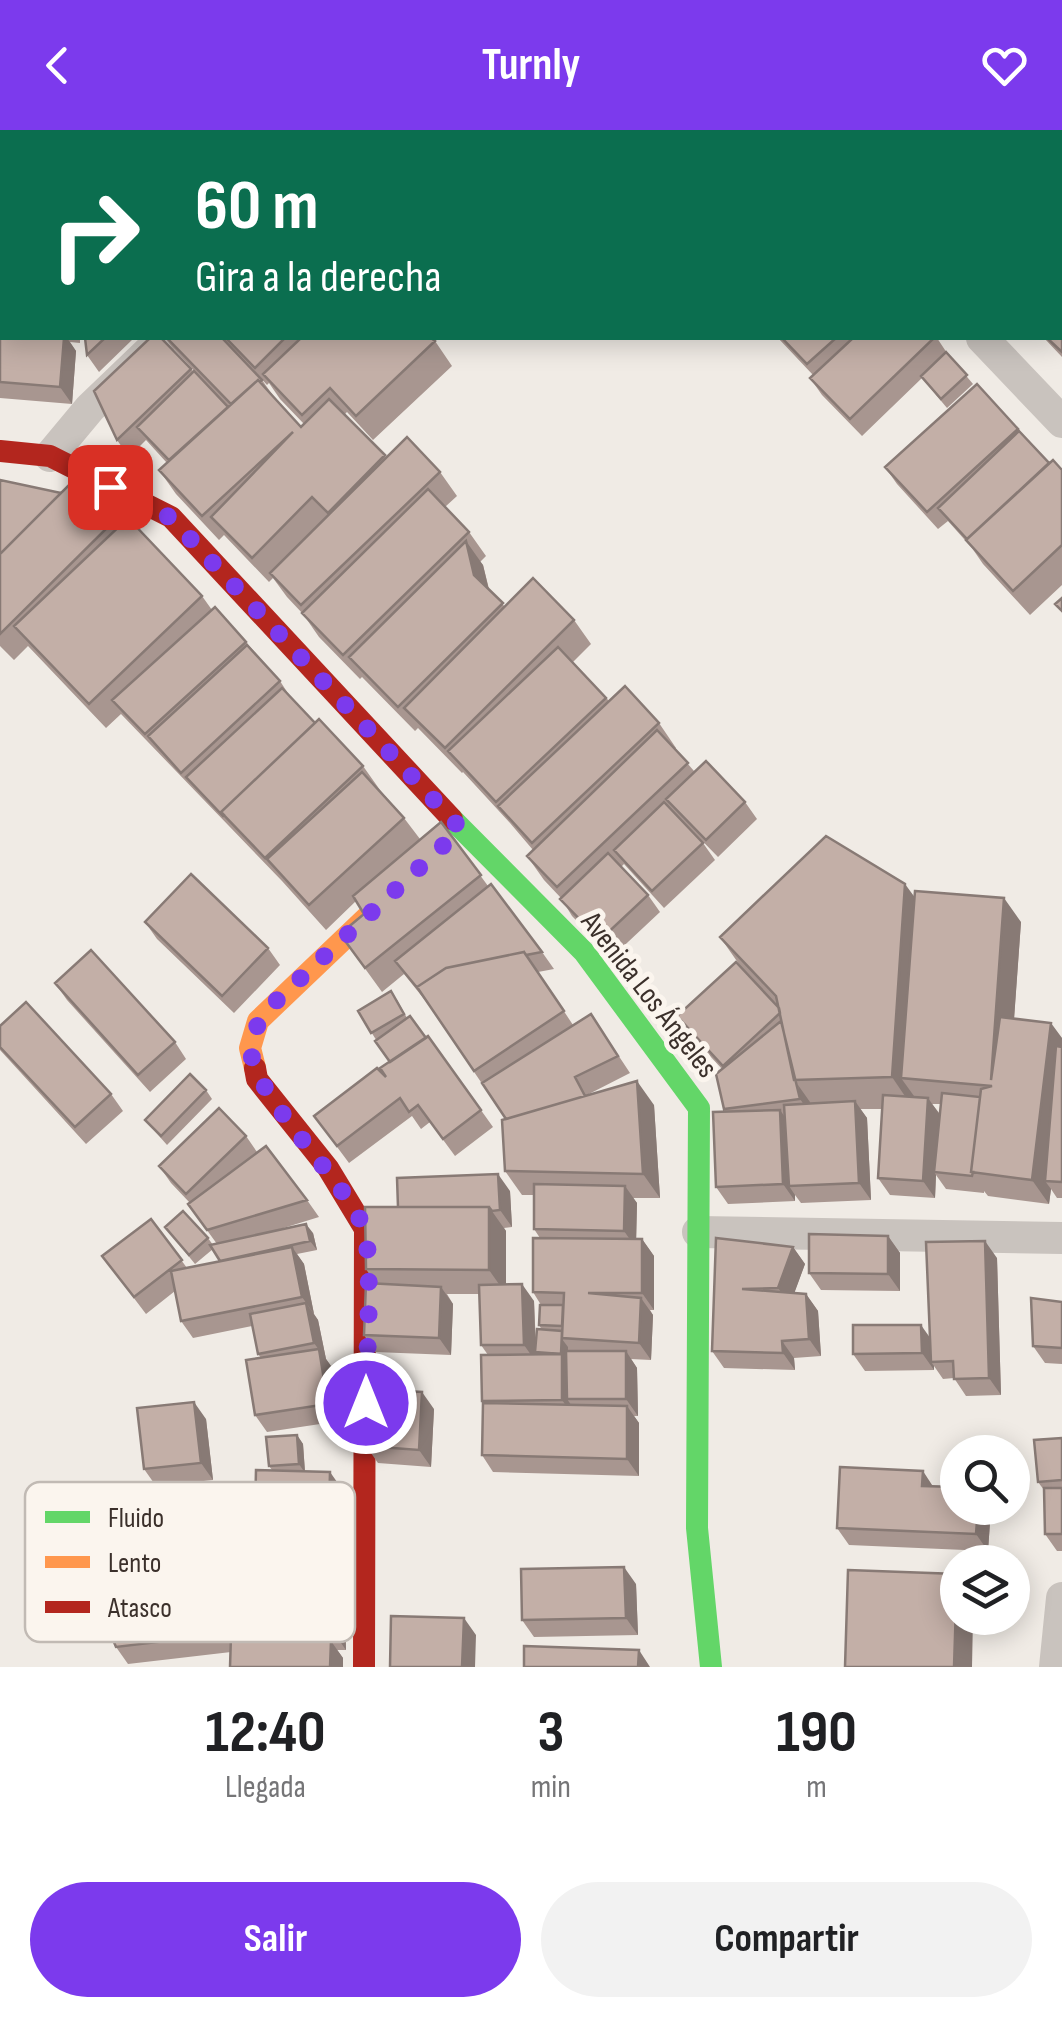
<!DOCTYPE html>
<html lang="es">
<meta charset="utf-8">
<style>
:root{--surface:#fff;--page:#f2f2f2;--text:#202124;--muted:#757577;--accent:#7c3aed}
body{margin:0;font-family:"Sofia Sans Condensed",sans-serif;background:var(--page);color:var(--text);height:100vh;display:flex;flex-direction:column;font-size:38px;white-space:nowrap}
*{box-sizing:border-box;margin:0}
p{font-size:32px;color:var(--muted)}
.icon{flex:none;width:55px;height:55px;fill:none;stroke:currentColor;stroke-width:2;stroke-linecap:round;stroke-linejoin:round}
.map{position:relative;height:1537px;overflow:hidden}
.side{display:flex;flex-direction:column;background:var(--surface);flex:1}
.side>*{flex:none}
.top-card{position:absolute;left:0px;top:0px;width:1062px;height:210px;box-shadow:0 5px 25px #0003;background:#0b6e4f;color:#fff;overflow:hidden}
.controls{position:absolute;left:940px;top:1305px;display:grid;gap:20px}
.controls a{display:grid;place-items:center;width:90px;height:90px;border-radius:50%;background:var(--surface);box-shadow:0 5px 25px #0003;font-size:50px}
.pin{position:absolute;display:grid;place-items:center;width:85px;height:85px;color:#fff;margin:-42px;border-radius:20px;box-shadow:0 5px 15px #0006}
.me{position:absolute;width:110px;margin:-55px;rotate:0deg;stroke-linejoin:round;filter:drop-shadow(0 0 8px #0008)}
.turn{display:flex;align-items:center;gap:35px;height:210px;padding:0 30px;font-size:45px}
.turn .icon{width:130px;height:130px;stroke-width:2.5}
.turn b{display:block;font-size:70px;line-height:85px}
.eta{display:flex;justify-content:space-evenly;align-items:center;height:170px;text-align:center}
.eta b{font-size:60px;font-weight:700;line-height:70px}
.primary-button{display:flex;gap:20px;margin-top:auto;padding:20px 30px}
.primary-button a{flex:1;height:115px;border-radius:60px;background:var(--accent);color:#fff;font-size:40px;font-weight:700;line-height:115px;text-align:center}
.primary-button a+a{background:var(--page);color:var(--text)}
header{display:flex;justify-content:space-between;align-items:center;height:130px;padding:0 30px;background:var(--accent);color:#fff;font-size:45px;font-weight:700}
.map>svg:first-child{display:block}
.lines{fill:none;stroke-linecap:round;stroke-linejoin:round}
.street{stroke:#c9c3be;stroke-width:32}
.fast{stroke:#63d668;stroke-width:22}
.slow{stroke:#ff974d;stroke-width:22}
.jam{stroke:#b3261e;stroke-width:22}
.wall{fill:#a89690;fill-rule:evenodd}
.shaded-wall{fill:#887a75}
.building{fill:#c3afa7;stroke:#887a75;stroke-width:2.5}
.route{stroke:#7c3aed;stroke-width:18;stroke-dasharray:0 32.4}
.labels{text-anchor:middle;dominant-baseline:central;stroke-width:10;stroke-linejoin:round;paint-order:stroke}
.street-label{font-size:30px;fill:#3b302b;stroke:#fbf5ee}
.key{fill:#fbf5ee;stroke:#c1bab4;stroke-width:2.5}
.key-label{font-size:28px;fill:#3b302b}
</style>
<header><svg class="icon" aria-label="back" viewBox="0 0 24 24"><path d="M15 5l-7 7 7 7"/></svg>Turnly<svg class="icon" aria-label="heart" viewBox="0 0 24 24"><path d="M12 20l-8-8c-3-5 5-10 8-4 3-6 11-1 8 4z"/></svg></header>
<div class="map">
<svg width="1062" height="1537" viewBox="0 0 1062 1537">
<rect width="100%" height="100%" fill="#f0ebe5"/>
<g class="lines">
<!-- street -->
<path class="street" d="M259 0V2
M757 0 766 2
M982 208 1062 292
M50 326 90 278 163 208
M698 1102 1062 1108
M1055 1537 1062 1468"/>
<!-- fast -->
<path class="fast" d="M452 689 584 822 699 978 697 1398 711 1537"/>
<!-- slow -->
<path class="slow" d="M255 938 250 918 258 891 389 766"/>
<!-- jam -->
<path class="jam" d="M0 321 50 326 171 387 452 689
M255 938 257 949 328 1038 365 1099 364 1537"/>
</g>
<!-- wall -->
<path class="wall" d="M0 0H63V2H2V208H80V213L70 212 76 221 72 274 0 268Z
M811 0H991L994 2H814Z
M1005 0H1062V7L1060 9V2H1007Z
M1060 114 1062 116V227L1044 208H1060Z
M85 208H134L99 242 87 225Z
M161 208 228 277 172 217 165 208H431L435 211 452 236 373 310 347 282 344 285 386 327 440 342 457 366 445 377 469 402 486 426 480 432 483 435 489 459 505 477 574 490 591 514 573 532 609 571 659 593 676 618 675 619 694 641 745 672 757 689 718 727 676 684 703 713 715 730 664 778 624 734 621 737 648 765 660 782 612 827 572 786 561 768 544 750 527 726 533 720 510 693 463 642 462 643 418 598 415 601 362 547 360 549 319 507 303 484 287 467 273 448 269 452 224 405 219 410 176 364 159 340 167 333 146 310 129 327 117 310ZM244 230 267 255 269 253 280 269 304 294 301 297 274 267 262 250Z
M778 208H937L947 223 973 254 947 278 922 248 862 306 822 265 810 248 813 245Z
M1018 299 1049 333 1062 340V455L1030 485 983 434 972 418 948 391 938 399 897 354 885 337Z
M0 350 110 395 114 401 202 466 212 480 246 512 280 551 291 568 315 593 363 636 380 660 404 688 420 709 441 692 488 756 542 822 554 839 538 842 573 895 591 884 630 943 587 965 654 975 660 1068H633L637 1073 636 1109H642L654 1126V1180H650L653 1185 651 1230 631 1229 637 1238 638 1286H634L639 1293V1346L493 1342 482 1325 483 1273 482 1271 488 1225 481 1215 479 1164H447L453 1174 451 1225 375 1222 364 1205 375 1153 366 1139 398 1077 510 1061 512 1097 504 1098 506 1101V1154L534 1171 536 1216 542 1200 539 1195 541 1175 533 1162 540 1108 534 1099V1065H522L505 1041 506 989 428 874 404 844 382 862 340 804 364 784 356 771 326 800 282 751 121 584 106 598 28 516 14 530 0 516Z
M915 768 1021 792 1014 888 1062 908V1068H1057L1051 1059 1049 1074 988 1066 984 1061V1063L946 1059 936 1045 935 1068 890 1065 878 1048 882 979H860L867 988 871 1070 801 1073 795 1065V1071L728 1074 716 1057 726 982 724 979 722 939 689 903 677 886 779 878 741 837 720 807ZM932 974H941L940 984Z
M145 792 268 818 280 835 234 883 157 809Z
M55 853 175 912 186 929 150 962 67 870Z
M397 870 407 888 426 908 428 906 493 997 455 1026 430 992 421 999 412 986 349 1033 314 986 386 947 390 932 358 881Z
M0 896 111 964 123 981 86 1014 0 920Z
M206 960 212 969 167 1015 145 990Z
M246 1006 257 1022 307 1070 319 1087 264 1104 313 1103 317 1120 297 1124 304 1134 314 1184 318 1190 326 1229 331 1236 340 1291 267 1302 255 1285 261 1228 258 1224 252 1196 193 1208 181 1191 175 1161 146 1184 102 1126 151 1089 187 1138 221 1131 213 1119 195 1134 165 1097 208 1108 213 1115 217 1114 188 1074 190 1073 171 1053 159 1036Z
M888 1106 900 1123V1161L821 1160 809 1143Z
M716 1108 793 1117 805 1134 794 1163 806 1164 818 1181 821 1226 794 1228 795 1240 724 1238 712 1221Z
M997 1128 1001 1265 966 1266 954 1248 943 1249 934 1236V1240L865 1241 853 1224 930 1207Z
M1062 1172V1234L1045 1233 1033 1216Z
M434 1279 431 1337 378 1333 366 1316Z
M206 1289 213 1350 156 1356 144 1339Z
M297 1305 303 1314 305 1341 342 1359 341 1400 267 1398 255 1381 272 1340 269 1336Z
M1062 1308V1421H1057L1045 1404 1044 1360 1038 1352Z
M933 1356 958 1378H991L988 1421 849 1415 837 1398Z
M216 1434 219 1452 257 1466 262 1507 268 1508 265 1504 332 1436 344 1453 346 1520H337L343 1528V1537H230L231 1522 128 1534 116 1517 138 1462 132 1454Z
M636 1454 638 1505 534 1507 522 1490Z"/>
<!-- shaded-wall -->
<path class="shaded-wall" d="M40 0H63V2H40Z
M64 208H67L76 221 72 274 60 257Z
M466 411 483 435 491 469 474 445Z
M905 754 927 784 901 948 914 966 913 978 892 947Z
M1004 768 1021 792 1008 974 991 950Z
M1051 893 1062 908V966L1045 1051 1051 1059 1049 1074 1032 1050Z
M637 951 654 975 660 1068 643 1044Z
M798 955 810 972 812 986 800 969Z
M928 968 940 985 934 1042 936 1045 935 1068 923 1051Z
M855 971 867 988 871 1070 859 1053Z
M780 980 792 997 789 1056 795 1065V1071L783 1054Z
M498 1044 510 1061 512 1097 500 1080Z
M625 1056 637 1073 636 1118 624 1101Z
M489 1077 506 1101V1164L489 1140Z
M306 1094 313 1103 317 1120 310 1111Z
M888 1106 900 1123V1161L888 1144Z
M642 1109 654 1126V1180L642 1163Z
M985 1111 997 1128 1001 1265 989 1248Z
M292 1117 304 1134 314 1184 302 1167Z
M793 1117 805 1134 790 1175 778 1158Z
M522 1154 534 1171 536 1232 524 1215Z
M441 1157 453 1174 451 1225 439 1208Z
M806 1164 818 1181 821 1226 809 1209Z
M641 1168 653 1185 651 1230 639 1213Z
M306 1173 318 1190 326 1229 331 1236 340 1291 328 1274 319 1220 314 1213Z
M921 1195 933 1212 931 1232 934 1236V1240L922 1223Z
M562 1209 568 1217 567 1269 574 1279V1287L562 1270 561 1224Z
M782 1211 794 1228 795 1240 783 1223Z
M626 1221 637 1238 638 1286 626 1269Z
M422 1262 434 1279 431 1337 419 1320Z
M194 1272 206 1289 213 1350 201 1333Z
M627 1276 639 1293V1346L627 1329Z
M297 1305 303 1314 305 1343 299 1334Z
M923 1341 934 1358 922 1356Z
M330 1342 342 1359 341 1400 329 1383Z
M978 1378H991L988 1421 976 1404Z
M204 1417 216 1434 220 1460 208 1443Z
M332 1436 344 1453 346 1520 334 1503Z
M624 1437 636 1454 638 1505 626 1488Z
M958 1445V1488H973L972 1537H954Z
M245 1449 257 1466 263 1518 251 1501Z
M464 1488 476 1505 475 1537H462Z
M331 1511 343 1528V1537H330Z
M639 1520 650 1537H638Z"/>
<!-- building -->
<path class="building" d="M0 0H40V2H2V125L0 124Z
M181 0H232L233 2H182Z
M276 0H291L293 2H273Z
M596 0H638V2H595Z
M815 0H866L864 2H818Z
M874 0H914L911 2H871Z
M933 0H991L994 2H931Z
M1007 0H1027L1024 2H1010Z
M1062 10V44L1060 42V12Z
M1060 114 1062 116V142L1060 144Z
M0 143 2 144V192H0Z
M1062 171V222L1047 208H1060V173Z
M0 198H2V208H64L60 257 0 252Z
M85 208H105L87 225Z
M150 208H161L191 239 117 310 94 261Z
M167 208H222L262 250 260 252 258 250 231 274Z
M226 208H285L255 238Z
M301 208H431L435 211 356 286 330 258 302 285 263 244Z
M782 208H836L807 234Z
M853 208H934L850 289 810 248Z
M946 222 967 245 941 269 921 246Z
M194 241 228 277 169 330 137 297Z
M258 250 301 297 329 269 385 325 328 383 312 367 252 428 211 387 293 302 202 386 159 340Z
M977 254 1018 299 927 382 885 337Z
M1019 301 1049 333 967 409 938 378Z
M407 307 440 342 301 475 270 443Z
M1053 330 1062 340V415L1013 461 966 410Z
M0 350 61 363 0 424Z
M70 354 110 395 0 504V424Z
M428 359 469 402 343 525 302 483Z
M128 388 202 466 89 574 14 496Z
M466 411 474 445 503 473 398 577 349 527Z
M533 448 574 490 445 618 404 578Z
M1062 468V481L1055 474Z
M215 477 246 512 145 604 112 570Z
M247 515 280 551 181 643 148 606Z
M558 517 606 568 496 672 448 621Z
M625 556 659 593 532 713 498 676Z
M282 558 315 593 221 682 224 685 223 686 186 647Z
M319 589 363 636 265 728 221 682Z
M657 600 688 633 557 757 527 726Z
M706 631 745 672 706 710 666 669Z
M362 642 404 688 309 775 267 729Z
M664 672 703 713 652 761 614 720Z
M441 692 481 745 365 838 340 804 364 784 353 766Z
M826 706 905 754 892 947 794 950 776 866 720 807Z
M608 723 648 765 600 810 560 769Z
M191 744 268 818 222 866 145 792Z
M491 754 542 822 526 825 524 822 446 838 417 857 419 860 395 831Z
M915 761 1004 768 991 950 1000 887 1051 893 1032 1050 971 1042 981 959 992 956 901 948Z
M91 820 175 912 138 945 55 853Z
M524 822 564 881 474 941 417 857 446 838Z
M736 832 779 878 780 883 723 936 677 886Z
M391 861 404 884 371 903 358 881Z
M26 872 111 964 75 997 0 917V896Z
M591 884 618 926 575 947 585 966 506 989 482 953Z
M410 886 426 908 390 932 375 911Z
M781 891 800 969 724 979 716 944Z
M428 906 481 980 443 1009 418 975 409 982 400 968 337 1016 314 986 377 938 386 947 380 938Z
M1056 916 1062 917V1052L1045 1051Z
M190 944 206 960 161 1006 145 990Z
M637 951 643 1044 505 1041 502 990Z
M942 963 980 967 971 1042H973L972 1046 934 1042Z
M883 965 928 968 923 1051 878 1048Z
M855 971 859 1053 789 1056 784 975Z
M219 978 246 1006 186 1064 159 1036Z
M780 980 783 1054 716 1057 713 982Z
M266 1016 307 1070 207 1100 188 1074Z
M498 1044 500 1080 492 1081 489 1077H398L397 1048Z
M534 1054 625 1056 624 1101 534 1099Z
M365 1077H489V1140L366 1139Z
M183 1081 208 1108 189 1125 165 1097Z
M151 1089 182 1130 134 1167 102 1126Z
M306 1094 310 1111 220 1131 210 1115Z
M809 1104 888 1106V1144L809 1143Z
M533 1108 642 1109V1163H588L641 1168 639 1213 562 1208 564 1163 533 1162Z
M716 1108 793 1117 778 1158 742 1159 806 1164 809 1209 782 1211 783 1223 712 1221Z
M985 1111 989 1248 954 1249 953 1231 931 1232 926 1112Z
M292 1117 302 1167 181 1191 171 1141Z
M366 1153 441 1157 439 1208 364 1205Z
M522 1154 524 1215H481L479 1155Z
M1031 1168 1062 1172V1218L1033 1216Z
M306 1173 314 1213 258 1224 250 1184Z
M540 1175H563L562 1196 539 1195Z
M853 1195H921L922 1223 853 1224Z
M537 1199 562 1201 561 1224 535 1222Z
M319 1219 328 1274 255 1285 246 1230Z
M566 1221H626V1269H567Z
M562 1224V1270L482 1271 481 1225Z
M368 1259 422 1262 419 1320 366 1316Z
M194 1272 201 1333 144 1339 137 1278Z
M483 1273 627 1276V1329L482 1325Z
M297 1305 299 1334 269 1336 266 1307Z
M1062 1308V1350L1038 1352 1034 1310Z
M840 1337 923 1341 922 1356 958 1357V1378H978L976 1404 837 1398Z
M256 1340 330 1342 329 1383 255 1381Z
M1044 1358H1062V1404H1045Z
M624 1437 626 1488 522 1490 521 1439Z
M848 1440 957 1444 954 1537H845Z
M245 1449 251 1501 116 1517 95 1467Z
M391 1486 464 1488 462 1537H390Z
M231 1506 331 1511 330 1537H230Z
M524 1516 639 1520 638 1537H524Z"/>
<g class="lines">
<!-- route -->
<path class="route" d="M110 357 171 388 461 699 277 870C265 884 253 897 251 916 247 959 343 1048 363 1096 374 1121 366 1238 366 1273"/>
</g>
<g class="labels">
<!-- street labels -->
<g class="street-label">
<text transform="translate(649 865) rotate(52)">Avenida Los Ángeles</text>
</g>
</g>
<!-- legend -->
<rect x="25" y="1352" width="330" height="160" rx="15" class="key"/>
<rect x="45" y="1381" width="45" height="12" fill="#63d668"/>
<rect x="45" y="1426" width="45" height="12" fill="#ff974d"/>
<rect x="45" y="1471" width="45" height="12" fill="#b3261e"/>
<g class="key-label">
<text x="108" y="1397">Fluido</text>
<text x="108" y="1442">Lento</text>
<text x="108" y="1487">Atasco</text>
</g>
</svg>
<div class="controls">
<a><svg class="icon" aria-label="search" viewBox="0 0 24 24"><circle cx="10" cy="10" r="6"/><path d="M15 15l6 6"/></svg></a>
<a><svg class="icon" aria-label="layers" viewBox="0 0 24 24"><path d="M12 4l9 5-9 5-9-5zM3 14l9 5 9-5"/></svg></a>
</div>
<div class="pin" style="left:110px;top:357px;background:#d93025"><svg class="icon" aria-label="arrive" viewBox="0 0 24 24"><path d="M6 21V4h12l-3 4 3 4H6"/></svg></div>
<svg class="me" style="left:366px;top:1273px" viewBox="-20 -20 40 40"><circle r="17" fill="#7c3aed" stroke="#fff" stroke-width="3"/><path d="M0-11L8 9 0 5-8 9z" fill="#fff"/></svg>
<div class="top-card">
<div class="turn"><svg class="icon" aria-label="right" viewBox="0 0 24 24"><path d="M7 20v-9h11M14 6l5 5-5 5"/></svg><div><b>60 m</b>Gira a la derecha</div></div>
</div>
</div>
<section class="side">
<div class="eta">
<div><b>12:40</b><p>Llegada</p></div>
<div><b>3</b><p>min</p></div>
<div><b>190</b><p>m</p></div>
</div>
<div class="primary-button"><a>Salir</a><a>Compartir</a></div>
</section>
